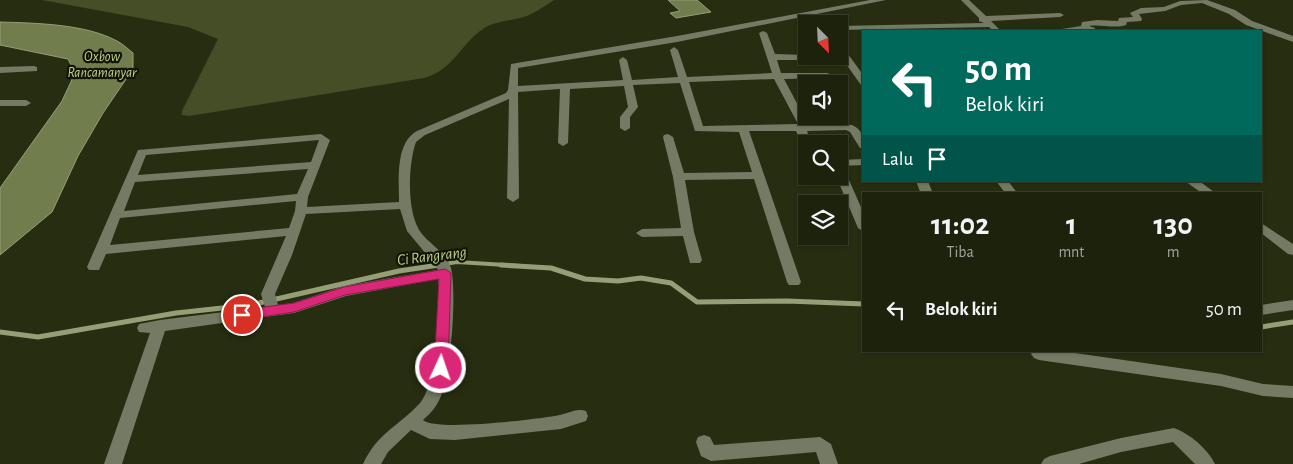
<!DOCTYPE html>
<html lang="id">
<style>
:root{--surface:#1d220c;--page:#252a15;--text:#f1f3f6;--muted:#a0a49d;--line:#3b3f2d}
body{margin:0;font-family:"Alegreya Sans",sans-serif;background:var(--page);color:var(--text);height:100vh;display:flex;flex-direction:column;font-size:19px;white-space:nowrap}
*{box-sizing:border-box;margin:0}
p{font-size:16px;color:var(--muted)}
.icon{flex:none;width:28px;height:28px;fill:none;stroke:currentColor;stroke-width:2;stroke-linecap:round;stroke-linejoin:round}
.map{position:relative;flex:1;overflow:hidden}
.side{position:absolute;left:862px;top:192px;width:400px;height:160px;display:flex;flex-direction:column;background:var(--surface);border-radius:0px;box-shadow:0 1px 4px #0004,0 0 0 1px var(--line)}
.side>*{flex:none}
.hud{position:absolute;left:862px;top:30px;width:400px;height:152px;border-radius:0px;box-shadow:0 1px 4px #0004,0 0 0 1px var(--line);background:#00695c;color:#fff;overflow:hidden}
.needle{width:32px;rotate:156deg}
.fabs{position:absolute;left:798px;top:15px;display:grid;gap:10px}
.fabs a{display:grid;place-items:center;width:50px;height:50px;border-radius:0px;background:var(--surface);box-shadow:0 1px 4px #0004,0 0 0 1px var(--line);font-size:25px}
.pin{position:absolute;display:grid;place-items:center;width:42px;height:42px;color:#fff;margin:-21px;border:2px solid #fff;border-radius:50%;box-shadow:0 1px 5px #0007}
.me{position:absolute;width:55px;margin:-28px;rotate:3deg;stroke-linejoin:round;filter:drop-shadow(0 0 4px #0008)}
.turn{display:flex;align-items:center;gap:18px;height:105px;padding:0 20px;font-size:22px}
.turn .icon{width:65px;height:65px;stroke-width:2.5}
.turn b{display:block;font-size:35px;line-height:42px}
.then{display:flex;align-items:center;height:48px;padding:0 20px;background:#0003;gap:10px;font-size:19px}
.eta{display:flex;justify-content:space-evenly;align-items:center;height:85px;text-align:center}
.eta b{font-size:30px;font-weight:700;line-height:35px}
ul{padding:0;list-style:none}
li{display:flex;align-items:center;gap:15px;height:65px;padding:0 20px}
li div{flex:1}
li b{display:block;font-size:19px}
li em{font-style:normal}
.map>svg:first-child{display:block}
.green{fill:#454e26}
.water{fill:#717d4c;stroke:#959f77}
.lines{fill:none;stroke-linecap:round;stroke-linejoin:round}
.stream-far1{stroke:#959f77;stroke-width:4}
.stream{stroke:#959f77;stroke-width:5}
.minor{fill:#757a65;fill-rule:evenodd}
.route{fill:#db2777;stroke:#8e194d}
.labels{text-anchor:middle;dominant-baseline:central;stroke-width:4.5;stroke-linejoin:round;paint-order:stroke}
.far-water-label{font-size:14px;font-style:italic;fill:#bfd185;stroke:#111408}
.water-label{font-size:16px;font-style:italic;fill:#bfd185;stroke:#111408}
</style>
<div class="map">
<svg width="1293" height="464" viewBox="0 0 1293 464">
<rect width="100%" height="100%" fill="#272d10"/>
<!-- green -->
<path class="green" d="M42 0H554C543 7 533 15 520 18 508 21 493 22 483 29 459 45 455 69 424 78L189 116 182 115V111L218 39 188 27Z"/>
<!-- water -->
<path class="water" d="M668 0H697L711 12 676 18 670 13 680 11Z
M0 22C35 23 86 24 117 41 123 44 128 49 133 53V69L103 113 78 156 52 212 0 255V188L62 101 75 73 68 59 0 45Z"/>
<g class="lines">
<!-- stream-far1 -->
<path class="stream-far1" d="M431 266 457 262 520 266"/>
<!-- stream -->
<path class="stream" d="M501 265 551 268 585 279 618 281 641 278 671 283 697 302 787 301 864 304
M1261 327 1293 322
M0 332 38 337 176 313 250 305 399 271 439 265"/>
<!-- minor -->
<path class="minor" d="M870 0H886L677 42 518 68V86L623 80 619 60 623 57 627 60 632 80 678 77 670 50 674 47 678 50 687 77 772 73 759 33 763 31 767 33 775 54 836 56 832 60H777L781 73H828L830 75 825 78 784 79 808 124 852 125C863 130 864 138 864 149L860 148 850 132 846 130 807 131 812 144H806V147L802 144 796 131H749L801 282 799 285H789L787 282 754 179 685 180 694 232 702 260 700 263H690L683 236 642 237 636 233 642 229 681 228 673 177 663 137 664 135 668 134 673 137 684 173 752 172 739 132 695 131 680 83 633 85 638 107 630 117V128L625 131 620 128V117L628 107 624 86 570 89 568 143 563 146 558 143 560 89 518 92 519 198 513 202 507 198 509 99 425 135 416 142C408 164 406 215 422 234 430 244 447 254 451 268 457 294 451 371 441 396 437 406 431 413 423 420 435 432 540 419 560 415 569 413 577 408 586 411L588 416 586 421 561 429 455 440 430 439 411 430 388 452 381 464H363C378 432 398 427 420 403 438 382 439 307 438 279L346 296 294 313 165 331 122 464H104L150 333 139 332 137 328 139 324 160 320 265 307 261 294 286 236 106 254 99 270H89L87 267 138 150 321 134 330 140 308 197 307 207 399 202C399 180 395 143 417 131L506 93 508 90 511 64 677 36ZM774 79 798 124 703 126 689 82ZM319 140 311 162 138 175 146 155ZM308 169 297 194 124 211 135 182ZM296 201 295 211 289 228 110 245 120 218ZM400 209 407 231 432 261 438 270 344 286 293 303 278 305 275 294 292 255 306 214Z
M961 0H969L986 16 1060 13 1064 15 1060 17 991 21 1001 31H993L989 27 839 30V26L984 23 979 21V18Z
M1207 0 1235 10 1252 21 1293 36V42L1246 25 1229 14 1202 3 1181 5 1165 11 1139 14 1142 19 1141 21 1127 22 1126 25C1115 29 1101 24 1089 26L1095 28V31H1058L1062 29 1081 26 1082 22 1097 20 1118 21 1119 18 1133 17 1130 13 1141 8 1164 7 1180 1Z
M839 45 842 46 864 76V86L861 85 839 54Z
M34 66 37 67V71L0 73V67Z
M0 100H26L31 103 26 106H0Z
M864 159V165L839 166V160Z
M839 168 845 171 864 214V232L858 228 836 176H839Z
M916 181H928L933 194H921Z
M996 181H1008L1018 194H1006Z
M1185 181H1199L1217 194H1203Z
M1261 223 1293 244V255L1288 254 1261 233Z
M1293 300V310L1261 315V305Z
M1033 351H1061L1221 374 1263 384 1293 386V398L1263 396 1221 386 1039 360 1034 358 1031 354Z
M1174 428C1190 434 1207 448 1215 464H1195L1173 442 1121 452 1079 464H1041L1044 459 1050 456 1121 438Z
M704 435 710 437 714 445 820 437 831 444 838 464H820L816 452 711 461 701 456 696 442 698 437Z"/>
</g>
<!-- route -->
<path class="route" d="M445 269 451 273 448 368 446 372 441 373 436 372 434 368 439 279 345 295 294 312 242 320 238 318 236 315 238 312 242 310 294 303 344 287Z"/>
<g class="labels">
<!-- far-water labels -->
<g class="far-water-label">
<text x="102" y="57">Oxbow<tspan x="102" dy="16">Rancamanyar</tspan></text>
</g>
<!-- water labels -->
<g class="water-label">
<text transform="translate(432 256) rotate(-7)">Ci Rangrang</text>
</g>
</g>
</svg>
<div class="fabs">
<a><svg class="needle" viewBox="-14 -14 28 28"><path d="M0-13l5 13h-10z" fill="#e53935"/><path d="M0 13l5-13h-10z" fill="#a0a49d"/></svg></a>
<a><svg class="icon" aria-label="sound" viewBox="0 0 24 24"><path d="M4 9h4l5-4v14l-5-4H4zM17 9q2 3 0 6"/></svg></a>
<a><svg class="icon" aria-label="search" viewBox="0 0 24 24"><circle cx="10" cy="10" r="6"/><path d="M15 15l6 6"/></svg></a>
<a><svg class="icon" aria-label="layers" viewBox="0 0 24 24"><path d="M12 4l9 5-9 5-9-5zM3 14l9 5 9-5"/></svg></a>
</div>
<div class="pin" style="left:242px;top:315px;background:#d93025"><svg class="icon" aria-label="arrive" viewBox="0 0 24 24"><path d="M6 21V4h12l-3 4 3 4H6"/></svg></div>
<svg class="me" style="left:441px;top:368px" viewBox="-20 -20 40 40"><circle r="17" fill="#db2777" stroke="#fff" stroke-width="3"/><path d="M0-11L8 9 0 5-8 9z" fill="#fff"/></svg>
<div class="hud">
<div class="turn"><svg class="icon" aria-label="left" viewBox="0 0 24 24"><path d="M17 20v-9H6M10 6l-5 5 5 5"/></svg><div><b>50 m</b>Belok kiri</div></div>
<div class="then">Lalu<svg class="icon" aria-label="arrive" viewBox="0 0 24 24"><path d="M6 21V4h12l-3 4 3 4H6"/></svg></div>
</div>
<section class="side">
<div class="eta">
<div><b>11:02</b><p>Tiba</p></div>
<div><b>1</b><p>mnt</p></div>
<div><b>130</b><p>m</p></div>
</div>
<ul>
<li><svg class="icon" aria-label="left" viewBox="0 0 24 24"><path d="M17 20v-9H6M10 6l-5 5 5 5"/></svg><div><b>Belok kiri</b></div><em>50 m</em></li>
</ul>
</section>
</div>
